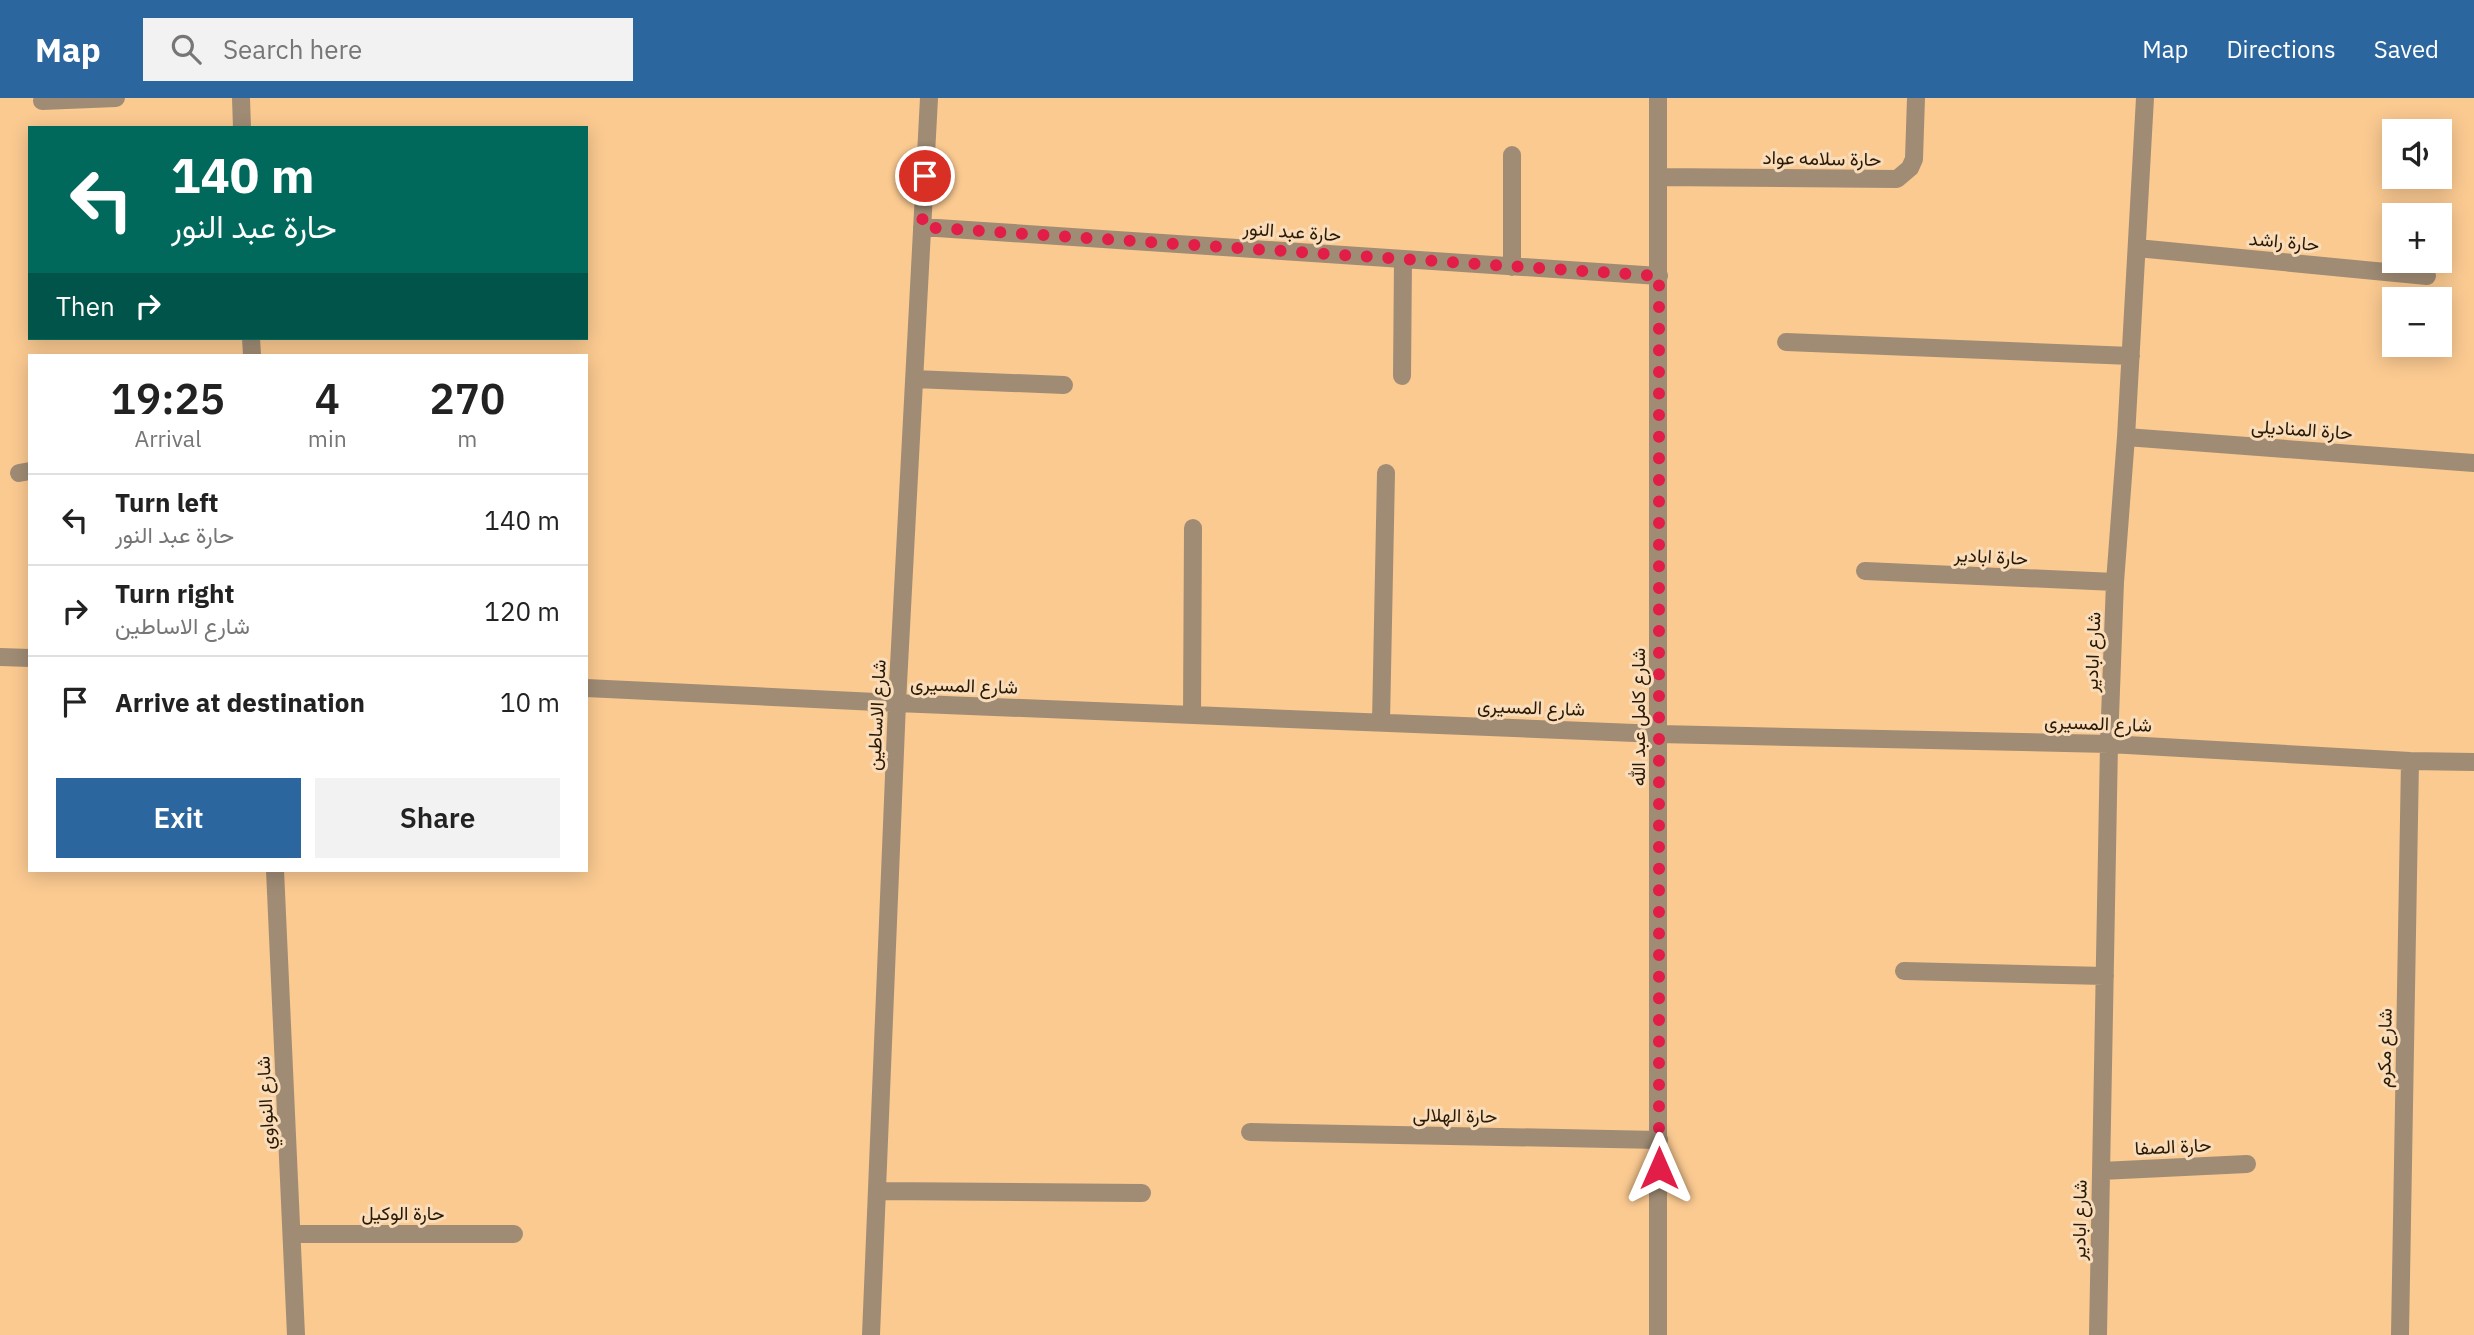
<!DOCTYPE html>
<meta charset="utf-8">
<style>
:root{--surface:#fff;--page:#f2f2f2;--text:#222;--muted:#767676;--line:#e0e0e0;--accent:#2c669e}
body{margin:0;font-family:"IBM Plex Sans",Vazirmatn,sans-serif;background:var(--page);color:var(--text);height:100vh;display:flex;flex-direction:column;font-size:26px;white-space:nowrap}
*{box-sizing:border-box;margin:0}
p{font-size:23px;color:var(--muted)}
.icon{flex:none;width:38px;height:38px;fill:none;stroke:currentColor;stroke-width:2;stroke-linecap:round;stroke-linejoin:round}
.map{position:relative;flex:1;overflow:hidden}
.details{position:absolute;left:28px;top:256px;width:560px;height:518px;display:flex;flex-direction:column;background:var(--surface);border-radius:0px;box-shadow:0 4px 18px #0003}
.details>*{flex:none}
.guide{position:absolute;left:28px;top:28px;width:560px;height:214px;border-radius:0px;box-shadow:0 4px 18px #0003;background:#00695c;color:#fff;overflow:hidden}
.fabs{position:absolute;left:2382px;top:21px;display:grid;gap:14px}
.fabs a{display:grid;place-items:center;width:70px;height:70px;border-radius:0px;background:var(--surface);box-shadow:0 4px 18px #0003;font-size:35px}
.pin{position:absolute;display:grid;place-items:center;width:60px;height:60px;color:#fff;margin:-30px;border:4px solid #fff;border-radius:50%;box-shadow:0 2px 7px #0007}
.me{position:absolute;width:77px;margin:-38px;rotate:0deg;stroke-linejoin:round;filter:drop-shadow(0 0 5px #0008)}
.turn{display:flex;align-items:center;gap:24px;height:147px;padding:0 28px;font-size:32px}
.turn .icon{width:91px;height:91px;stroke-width:2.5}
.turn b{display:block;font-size:49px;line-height:60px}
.then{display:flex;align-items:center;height:66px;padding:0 28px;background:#0003;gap:14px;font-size:26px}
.eta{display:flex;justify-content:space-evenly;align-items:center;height:119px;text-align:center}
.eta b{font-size:42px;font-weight:600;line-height:49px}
.button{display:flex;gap:14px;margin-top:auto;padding:14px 28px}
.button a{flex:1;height:80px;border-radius:0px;background:var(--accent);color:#fff;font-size:28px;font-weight:600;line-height:80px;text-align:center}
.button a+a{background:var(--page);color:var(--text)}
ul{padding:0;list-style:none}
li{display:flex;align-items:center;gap:21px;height:91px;padding:0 28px;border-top:2px solid var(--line)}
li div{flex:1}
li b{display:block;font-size:26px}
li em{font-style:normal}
header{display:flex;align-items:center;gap:42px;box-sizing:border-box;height:98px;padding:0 35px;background:var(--accent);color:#fff}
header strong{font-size:33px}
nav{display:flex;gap:38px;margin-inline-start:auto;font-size:24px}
.search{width:490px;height:63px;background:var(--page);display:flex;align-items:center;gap:18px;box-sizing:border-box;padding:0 24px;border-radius:0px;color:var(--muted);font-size:26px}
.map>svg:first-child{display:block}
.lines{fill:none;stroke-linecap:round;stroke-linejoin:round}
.minor{stroke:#a08c75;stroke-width:18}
.route{stroke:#e11d48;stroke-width:12;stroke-dasharray:0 21.6}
.labels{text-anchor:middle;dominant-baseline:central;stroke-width:6;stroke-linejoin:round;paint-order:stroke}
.street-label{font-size:19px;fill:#2a1902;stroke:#f9dcba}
</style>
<header>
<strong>Map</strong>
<div class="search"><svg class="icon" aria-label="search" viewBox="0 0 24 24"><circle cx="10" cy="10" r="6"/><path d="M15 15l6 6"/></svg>Search here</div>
<nav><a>Map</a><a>Directions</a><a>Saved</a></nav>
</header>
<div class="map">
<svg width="2474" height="1237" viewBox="0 0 2474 1237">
<rect width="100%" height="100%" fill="#fbca91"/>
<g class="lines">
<!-- minor -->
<path class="minor" d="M241 0 242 30
M42 3 116 0
M1658 79 1897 81 1910 70 1914 61 1916 0
M922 129 1659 178
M2137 150 2427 178
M1512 169V57
M251 240 252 257
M1786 244 2131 258
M1402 278 1403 162
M914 281 1064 287
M2126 339 2474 365
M19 375 30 373
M1865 473 2115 484
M0 559 30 560
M586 590 897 605 1659 636 2109 646 2410 663 2474 664
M1192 617 1193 430
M1381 624 1386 375
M275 772 296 1237
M1904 873 2105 878
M1250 1034 1659 1042
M2101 1073 2247 1066
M877 1093 1142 1095
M292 1136H514
M871 1237 897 605 929 0
M1658 1237V0
M2098 1237 2109 646 2115 484 2126 339 2145 0
M2400 1237 2410 663"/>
</g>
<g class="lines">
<!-- route -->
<path class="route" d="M925 78 922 129 1659 178V1070"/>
</g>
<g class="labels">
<!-- street labels -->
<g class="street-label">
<text transform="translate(1822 60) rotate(1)">حارة سلامه عواد</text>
<text transform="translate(1292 133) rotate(4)">حارة عبد النور</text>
<text transform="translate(2284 143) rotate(5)">حارة راشد</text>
<text transform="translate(2302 331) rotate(4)">حارة المناديلى</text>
<text transform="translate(1991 458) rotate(3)">حارة ابادير</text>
<text transform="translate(2092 554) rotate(-88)">شارع ابادير</text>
<text transform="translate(964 587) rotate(2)">شارع المسيرى</text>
<text transform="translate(1531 609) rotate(2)">شارع المسيرى</text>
<text transform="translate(876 617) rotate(-87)">شارع الاساطين</text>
<text transform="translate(1638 619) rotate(-90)">شارع كامل عبد الله</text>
<text transform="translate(2098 625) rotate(2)">شارع المسيرى</text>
<text transform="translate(2384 950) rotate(-89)">شارع مكرم</text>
<text transform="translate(265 1005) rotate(-93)">شارع النواوي</text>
<text transform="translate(1455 1017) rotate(1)">حارة الهلالى</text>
<text transform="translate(2173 1048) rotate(-3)">حارة الصفا</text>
<text x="403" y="1115">حارة الوكيل</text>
<text transform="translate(2079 1122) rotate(-89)">شارع ابادير</text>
</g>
</g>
</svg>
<div class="fabs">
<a><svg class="icon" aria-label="sound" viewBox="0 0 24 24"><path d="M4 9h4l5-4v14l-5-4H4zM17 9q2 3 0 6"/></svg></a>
<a>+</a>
<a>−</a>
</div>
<div class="pin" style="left:925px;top:78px;background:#d93025"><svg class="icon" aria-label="arrive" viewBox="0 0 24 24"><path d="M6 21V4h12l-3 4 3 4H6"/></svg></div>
<svg class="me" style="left:1659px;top:1070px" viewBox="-20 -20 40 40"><path d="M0-17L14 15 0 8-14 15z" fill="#e11d48" stroke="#fff" stroke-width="4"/></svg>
<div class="guide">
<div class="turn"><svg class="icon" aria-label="left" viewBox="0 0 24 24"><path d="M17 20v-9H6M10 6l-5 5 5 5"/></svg><div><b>140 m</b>حارة عبد النور</div></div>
<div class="then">Then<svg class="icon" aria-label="right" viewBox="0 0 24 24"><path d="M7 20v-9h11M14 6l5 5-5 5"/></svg></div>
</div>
<section class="details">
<div class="eta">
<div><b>19:25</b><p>Arrival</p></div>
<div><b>4</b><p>min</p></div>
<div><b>270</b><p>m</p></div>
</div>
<ul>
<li><svg class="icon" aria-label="left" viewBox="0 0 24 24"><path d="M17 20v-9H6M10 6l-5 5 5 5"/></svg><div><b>Turn left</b><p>حارة عبد النور</p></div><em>140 m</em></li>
<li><svg class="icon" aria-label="right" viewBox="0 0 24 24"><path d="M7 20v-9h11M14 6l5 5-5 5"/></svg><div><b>Turn right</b><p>شارع الاساطين</p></div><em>120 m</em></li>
<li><svg class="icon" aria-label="arrive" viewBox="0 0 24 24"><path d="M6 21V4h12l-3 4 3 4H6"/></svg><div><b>Arrive at destination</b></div><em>10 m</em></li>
</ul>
<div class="button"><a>Exit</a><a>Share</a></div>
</section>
</div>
